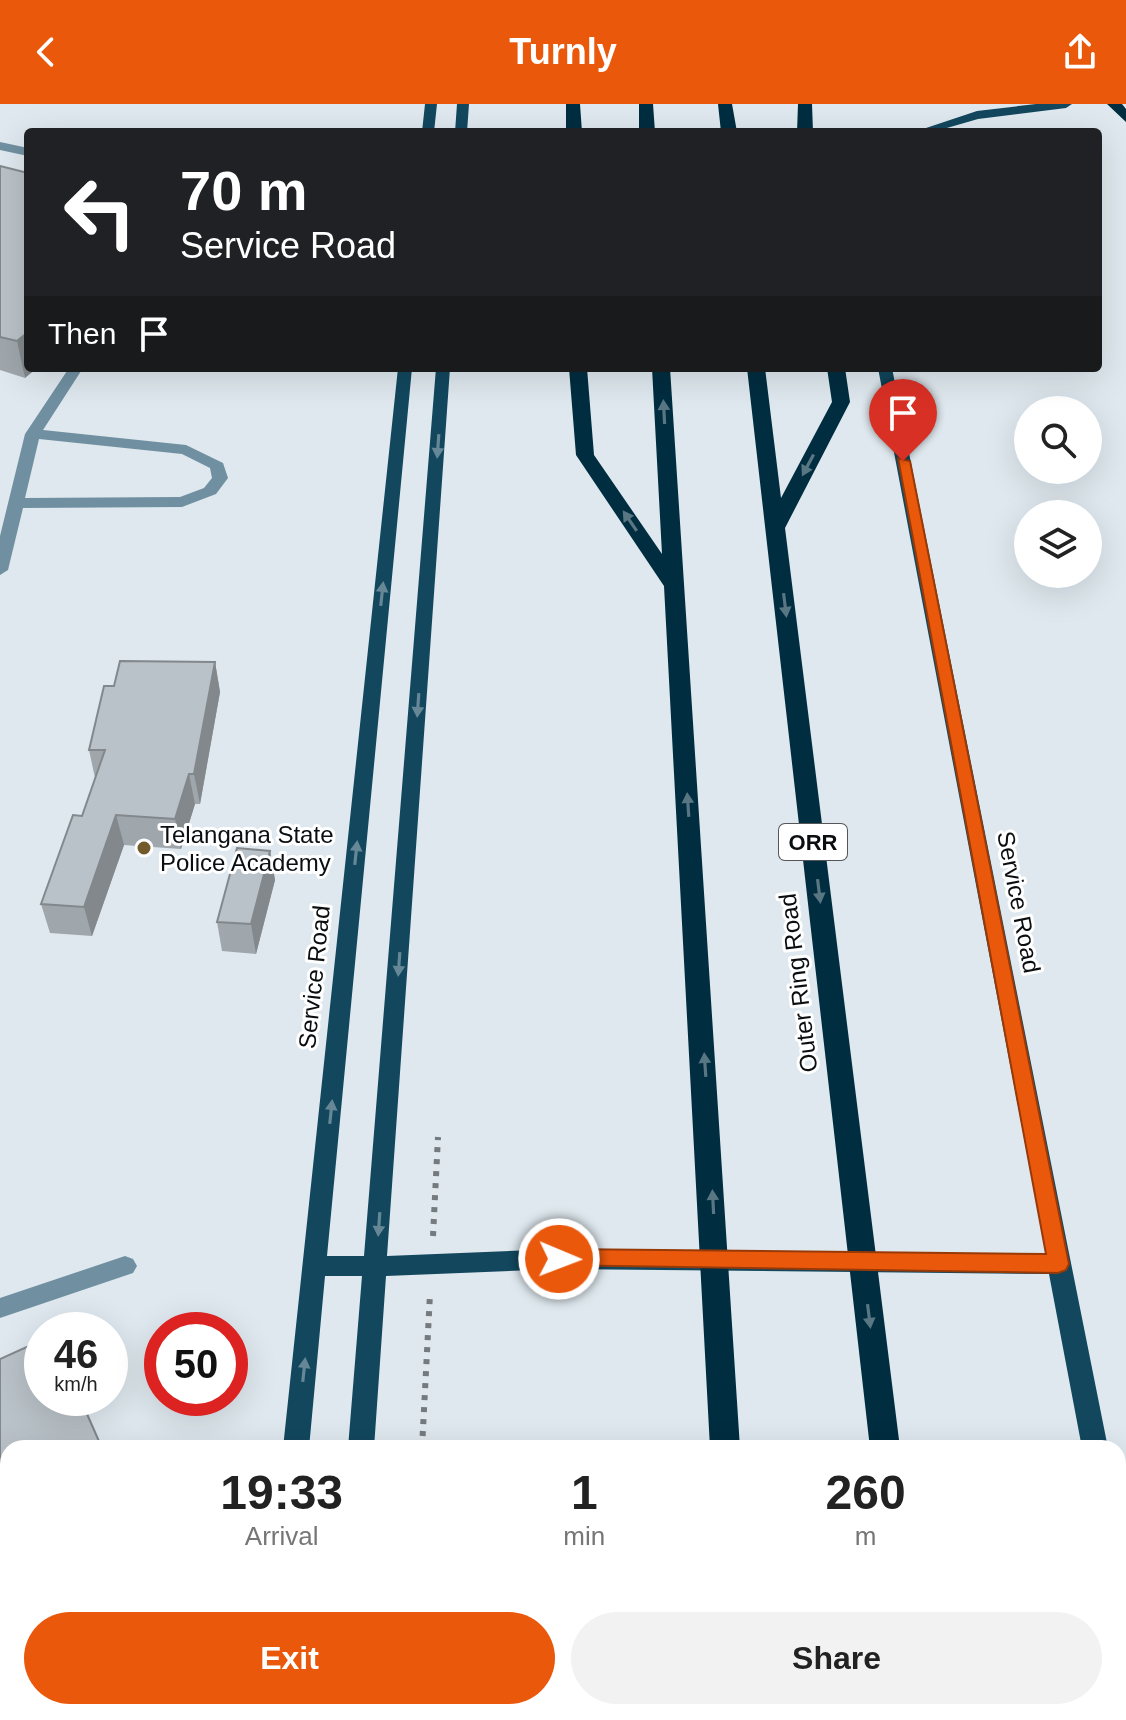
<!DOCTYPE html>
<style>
:root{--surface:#fff;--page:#f2f2f2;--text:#222;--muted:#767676;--accent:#ea580c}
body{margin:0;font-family:Arial,sans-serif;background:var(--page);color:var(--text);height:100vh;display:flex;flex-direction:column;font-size:30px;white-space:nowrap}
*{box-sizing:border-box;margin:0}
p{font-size:26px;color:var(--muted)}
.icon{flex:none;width:44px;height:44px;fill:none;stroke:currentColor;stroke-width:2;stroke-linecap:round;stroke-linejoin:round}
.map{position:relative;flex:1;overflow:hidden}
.details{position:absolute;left:0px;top:1336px;width:1126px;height:280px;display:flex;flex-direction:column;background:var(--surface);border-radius:24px 24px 0 0;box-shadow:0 8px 32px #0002}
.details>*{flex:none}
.top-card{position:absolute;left:24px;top:24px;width:1078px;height:244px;border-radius:8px;box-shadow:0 8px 32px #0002;background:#202124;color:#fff;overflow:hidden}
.fabs{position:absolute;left:1014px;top:292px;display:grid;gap:16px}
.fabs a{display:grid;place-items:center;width:88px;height:88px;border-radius:50%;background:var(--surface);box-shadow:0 8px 32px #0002;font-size:40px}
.speed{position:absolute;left:24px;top:1208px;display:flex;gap:16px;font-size:40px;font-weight:700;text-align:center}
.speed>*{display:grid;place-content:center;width:104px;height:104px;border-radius:50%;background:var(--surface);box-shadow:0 8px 32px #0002;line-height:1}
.speed small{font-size:20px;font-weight:400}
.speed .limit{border:12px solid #d22;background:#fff;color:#111}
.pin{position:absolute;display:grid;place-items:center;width:68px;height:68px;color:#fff;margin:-82px -34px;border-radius:50% 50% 50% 0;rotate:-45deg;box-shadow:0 0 8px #0007}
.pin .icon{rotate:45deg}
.me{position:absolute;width:88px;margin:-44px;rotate:91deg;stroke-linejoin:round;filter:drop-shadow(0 0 6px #0008)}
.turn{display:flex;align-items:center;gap:28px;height:168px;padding:0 24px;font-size:36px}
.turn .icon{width:104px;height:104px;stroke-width:2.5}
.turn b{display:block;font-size:56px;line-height:68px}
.then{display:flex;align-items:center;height:76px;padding:0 24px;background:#0003;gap:16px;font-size:30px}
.eta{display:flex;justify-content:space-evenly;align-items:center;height:136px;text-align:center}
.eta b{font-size:48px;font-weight:600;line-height:56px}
.cta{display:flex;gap:16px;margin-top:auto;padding:16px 24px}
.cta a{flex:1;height:92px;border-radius:48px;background:var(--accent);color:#fff;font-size:32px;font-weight:600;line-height:92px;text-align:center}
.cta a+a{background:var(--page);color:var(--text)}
header{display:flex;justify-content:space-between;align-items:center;height:104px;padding:0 24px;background:var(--accent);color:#fff;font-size:36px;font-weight:600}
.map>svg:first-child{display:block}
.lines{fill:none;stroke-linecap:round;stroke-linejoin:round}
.path{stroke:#747a7e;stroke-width:6;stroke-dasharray:5 7;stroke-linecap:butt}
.minor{fill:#7090a1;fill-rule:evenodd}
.major{fill:#12475e;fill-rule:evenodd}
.highway{fill:#002d40;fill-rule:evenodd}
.wall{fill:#9fa7ac}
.shaded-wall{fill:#82888c}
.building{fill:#b9c2c8;stroke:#82888c;stroke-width:2}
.oneway{fill:#597683}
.oneway2{fill:#658796}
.route{fill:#ea580c;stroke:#983908;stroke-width:2}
.poi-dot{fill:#735a2b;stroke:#fff;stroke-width:3}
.labels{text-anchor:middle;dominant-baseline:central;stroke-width:6;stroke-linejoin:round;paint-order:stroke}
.shield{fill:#fff;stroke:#545658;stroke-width:2}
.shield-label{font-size:22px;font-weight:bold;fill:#0b0e10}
.poi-label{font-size:24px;fill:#0b0e10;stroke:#fff;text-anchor:start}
.street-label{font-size:24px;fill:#0b0e10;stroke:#fff}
</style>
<header><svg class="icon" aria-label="back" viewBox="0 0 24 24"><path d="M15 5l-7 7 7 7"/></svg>Turnly<svg class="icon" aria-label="share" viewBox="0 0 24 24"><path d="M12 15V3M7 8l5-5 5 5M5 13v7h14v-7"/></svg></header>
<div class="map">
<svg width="1126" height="1616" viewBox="0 0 1126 1616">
<rect width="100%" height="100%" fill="#dee8ee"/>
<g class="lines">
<!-- path -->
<path class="path" d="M433 1132 438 1033
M422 1344 430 1190"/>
<!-- minor -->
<path class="minor" d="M0 38 28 44V52L0 46Z
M69 264H83L43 326 186 341 223 359 228 374 216 390 182 403 23 404 8 466 0 471V432L25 330ZM39 335 182 350 210 364 212 374 204 384 180 393 25 394Z
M125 1152 133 1155 137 1162 133 1169 0 1214V1194Z"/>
<!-- major -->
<path class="major" d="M425 0H437L434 28H422Z
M457 0H469L467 28H455Z
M1036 0H1072L1066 4 978 15 933 28H914L977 7Z
M398 264H412L327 1152H364L436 264H450L387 1152 559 1145 1046 1150 878 264H892L1108 1344H1082L1049 1170 559 1165 386 1172 374 1344H348L362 1172H325L309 1344H283Z
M1118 1446 1126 1450V1512L1118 1509Z
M254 1608H282L281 1616H253Z
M326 1608H354V1616H326Z"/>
<!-- highway -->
<path class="highway" d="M566 0H580L582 28H566Z
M639 0H653L655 28H639Z
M718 0H732L737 28H721Z
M798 0H812L813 28H797Z
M1107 0H1122L1126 5V18Z
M569 264H587L594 351 662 450 652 264H670L740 1344H710L664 482 576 351Z
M747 264H765L781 394 832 298 827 264H845L850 298 785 424 900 1344H870Z
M724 1608H758V1616H724Z
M899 1608H933L934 1616H900Z"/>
</g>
<!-- wall -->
<path class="wall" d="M0 62 25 274 0 266Z
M215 558 220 588 200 700H195L181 745 124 741 92 832 50 829 41 800 82 712 95 674 89 646 114 582Z
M270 747 275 776 256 850 222 847 217 818Z"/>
<!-- shaded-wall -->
<path class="shaded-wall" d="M28 228V264H37L25 274 17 237Z
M215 558 220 588 200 700 194 670Z
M189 670 195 700 181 745 175 715Z
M116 711 124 741 92 832 84 803Z
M270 747 275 776 256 850 251 820Z
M37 1608H96L81 1616H42Z"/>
<!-- building -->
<path class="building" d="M0 62 28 69V228L17 237 0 233Z
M120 557 215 558 194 670H189L175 715 116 711 84 803 41 800 73 711 82 712 105 646H89L104 582H114Z
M237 744 270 747 251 820 217 818Z
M42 1236V1294H80L102 1344H8V1533L0 1513V1255Z"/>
<!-- one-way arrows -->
<defs><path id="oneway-solid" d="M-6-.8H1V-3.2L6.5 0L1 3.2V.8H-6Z" transform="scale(2)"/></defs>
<g class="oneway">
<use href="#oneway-solid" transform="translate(664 308) rotate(-93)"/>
<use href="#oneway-solid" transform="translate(808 361) rotate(118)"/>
<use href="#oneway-solid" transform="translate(630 417) rotate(-124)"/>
<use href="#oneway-solid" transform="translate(785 501) rotate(83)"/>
<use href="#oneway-solid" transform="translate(688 701) rotate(-94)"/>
<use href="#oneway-solid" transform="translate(819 787) rotate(83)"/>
<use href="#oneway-solid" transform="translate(705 961) rotate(-94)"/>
<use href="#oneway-solid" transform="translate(713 1098) rotate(-93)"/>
<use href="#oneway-solid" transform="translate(869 1212) rotate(83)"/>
</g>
<g class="oneway2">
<use href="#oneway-solid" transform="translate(438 342) rotate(94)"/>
<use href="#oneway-solid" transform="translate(382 490) rotate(-84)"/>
<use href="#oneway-solid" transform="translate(418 601) rotate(94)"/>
<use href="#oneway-solid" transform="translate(356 749) rotate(-84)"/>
<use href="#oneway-solid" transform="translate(399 860) rotate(94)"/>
<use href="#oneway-solid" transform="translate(331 1008) rotate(-84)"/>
<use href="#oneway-solid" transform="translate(379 1120) rotate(94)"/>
<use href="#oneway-solid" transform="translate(304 1266) rotate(-84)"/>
</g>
<!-- route -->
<path class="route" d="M898 354 910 357 1069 1160 1066 1166 1058 1169 551 1161 548 1155 551 1148 559 1145 1046 1150Z"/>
<!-- markers -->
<circle class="poi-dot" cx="144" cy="744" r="8"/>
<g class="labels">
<!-- shield labels -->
<rect class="shield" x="779" y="720" width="68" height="36" rx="6"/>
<g class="shield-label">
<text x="813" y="738">ORR</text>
</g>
<!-- poi labels -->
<g class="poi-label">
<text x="160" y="730">Telangana State<tspan x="160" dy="28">Police Academy</tspan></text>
</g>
<!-- street labels -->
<g class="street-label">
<text transform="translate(1019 798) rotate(79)">Service Road</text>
<text transform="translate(314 873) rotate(-84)">Service Road</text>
<text transform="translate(798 879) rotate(-97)">Outer Ring Road</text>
</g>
</g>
</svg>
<div class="fabs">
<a><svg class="icon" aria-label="search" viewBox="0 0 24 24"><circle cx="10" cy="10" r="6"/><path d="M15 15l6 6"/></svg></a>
<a><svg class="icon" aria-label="layers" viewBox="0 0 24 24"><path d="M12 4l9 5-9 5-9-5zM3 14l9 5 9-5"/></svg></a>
</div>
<div class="speed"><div>46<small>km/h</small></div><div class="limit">50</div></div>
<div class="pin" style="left:903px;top:357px;background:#d93025"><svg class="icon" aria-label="arrive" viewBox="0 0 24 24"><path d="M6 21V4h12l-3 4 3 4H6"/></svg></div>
<svg class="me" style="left:559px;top:1155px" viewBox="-20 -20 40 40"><circle r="17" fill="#ea580c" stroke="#fff" stroke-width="3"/><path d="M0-11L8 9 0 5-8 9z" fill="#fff"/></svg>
<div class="top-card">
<div class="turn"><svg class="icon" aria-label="left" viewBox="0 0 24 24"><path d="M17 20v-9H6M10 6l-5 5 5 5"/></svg><div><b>70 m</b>Service Road</div></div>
<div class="then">Then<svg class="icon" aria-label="arrive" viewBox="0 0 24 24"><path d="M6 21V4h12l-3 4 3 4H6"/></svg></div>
</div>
<section class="details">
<div class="eta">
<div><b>19:33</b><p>Arrival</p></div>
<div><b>1</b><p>min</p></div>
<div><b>260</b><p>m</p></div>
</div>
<div class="cta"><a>Exit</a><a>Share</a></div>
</section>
</div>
